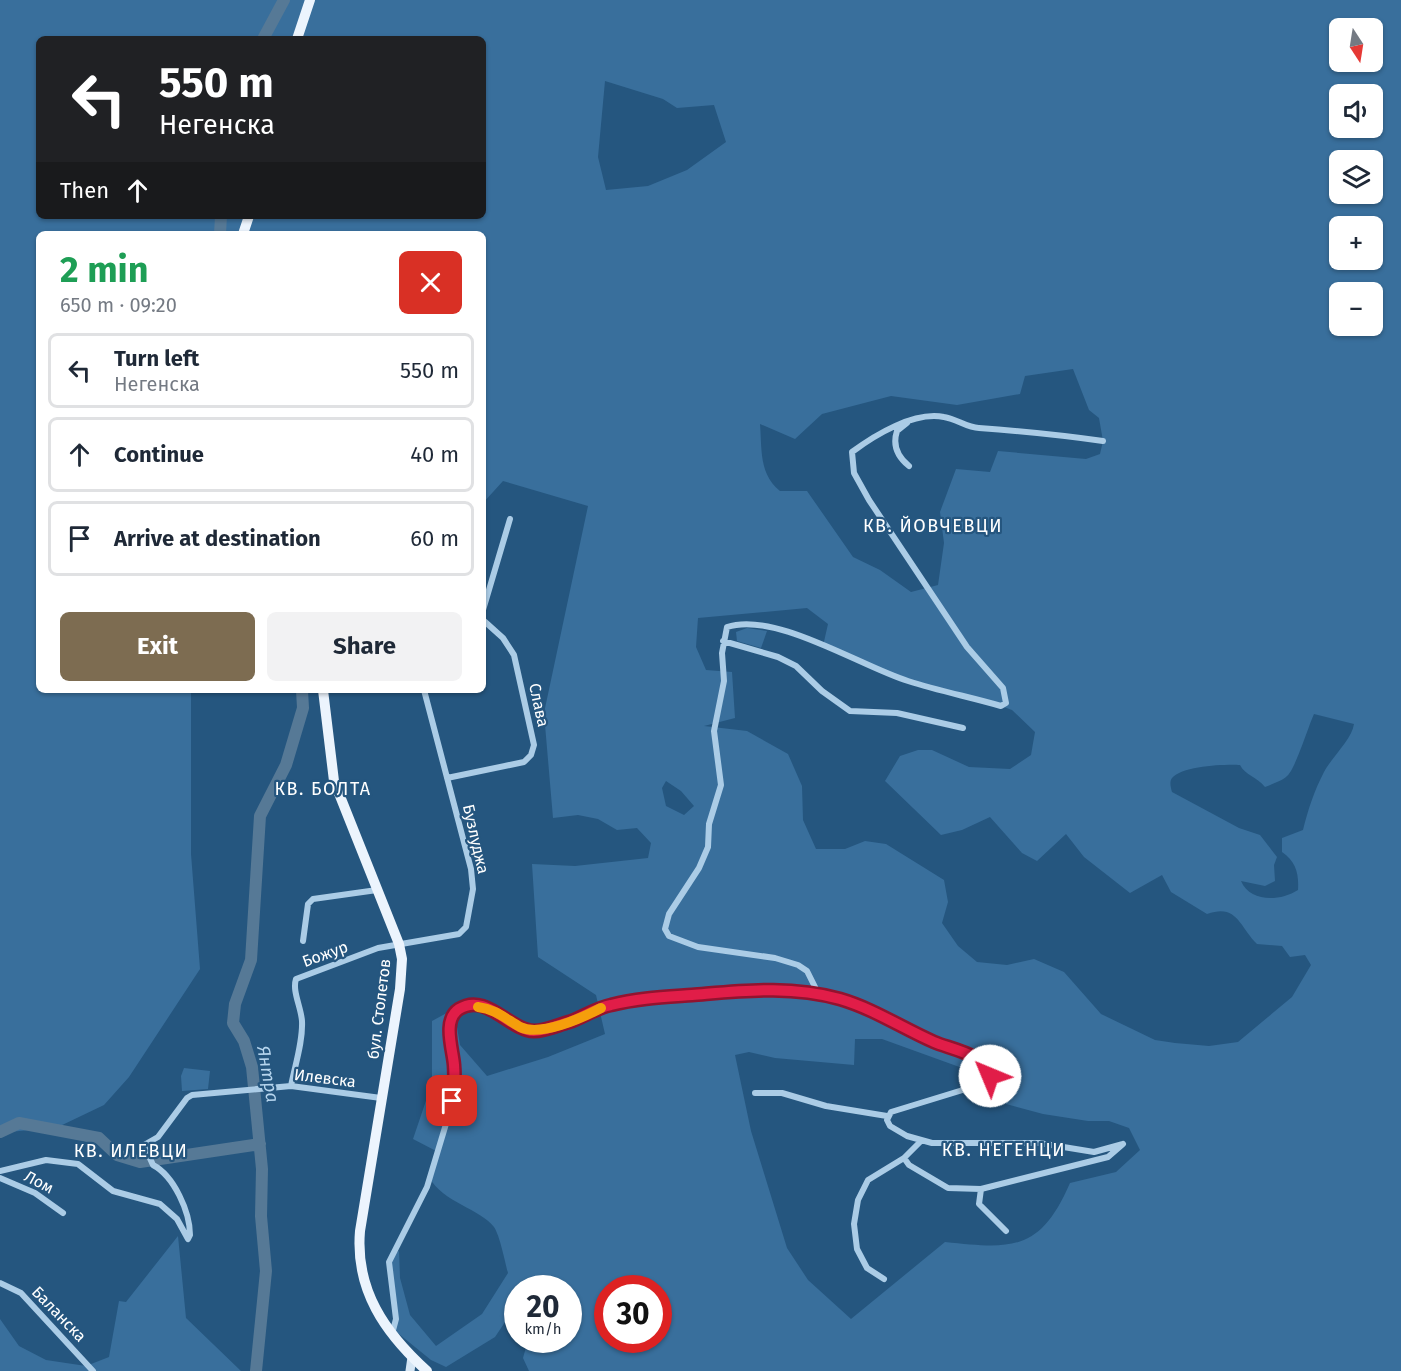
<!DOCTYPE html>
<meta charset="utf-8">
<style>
:root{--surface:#fff;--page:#f2f2f3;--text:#1f2937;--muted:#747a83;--line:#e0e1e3;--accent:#7d6c51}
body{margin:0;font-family:"Fira Sans",sans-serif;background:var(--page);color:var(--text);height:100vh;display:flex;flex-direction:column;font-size:22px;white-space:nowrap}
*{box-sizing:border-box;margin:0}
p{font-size:20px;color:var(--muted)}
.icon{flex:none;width:33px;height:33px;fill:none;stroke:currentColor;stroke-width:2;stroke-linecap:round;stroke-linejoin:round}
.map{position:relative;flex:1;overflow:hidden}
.drawer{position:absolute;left:36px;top:231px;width:450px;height:462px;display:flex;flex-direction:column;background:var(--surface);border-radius:9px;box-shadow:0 2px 4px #0004}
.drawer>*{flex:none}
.top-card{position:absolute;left:36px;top:36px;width:450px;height:183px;border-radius:9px;box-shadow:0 2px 4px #0004;background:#202124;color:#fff;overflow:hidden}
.needle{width:39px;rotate:168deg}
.tools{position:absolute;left:1329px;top:18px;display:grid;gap:12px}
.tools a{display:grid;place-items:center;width:54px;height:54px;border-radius:9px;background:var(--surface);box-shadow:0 2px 4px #0004;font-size:30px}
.speed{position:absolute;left:504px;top:1275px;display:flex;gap:12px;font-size:30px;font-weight:700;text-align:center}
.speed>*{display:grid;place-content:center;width:78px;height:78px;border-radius:50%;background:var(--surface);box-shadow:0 2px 4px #0004;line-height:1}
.speed small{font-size:15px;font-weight:400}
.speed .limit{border:9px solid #d22;background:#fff;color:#111}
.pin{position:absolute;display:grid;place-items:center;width:51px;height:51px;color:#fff;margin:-26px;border-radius:12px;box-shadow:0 3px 9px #0006}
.me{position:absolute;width:66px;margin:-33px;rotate:315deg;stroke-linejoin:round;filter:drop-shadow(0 0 4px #0008)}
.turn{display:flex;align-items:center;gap:21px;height:126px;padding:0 24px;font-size:27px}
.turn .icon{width:78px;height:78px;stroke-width:2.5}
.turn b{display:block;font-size:42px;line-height:51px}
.then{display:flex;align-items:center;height:57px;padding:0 24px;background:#0003;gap:12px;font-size:22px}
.round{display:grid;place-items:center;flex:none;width:63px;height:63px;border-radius:9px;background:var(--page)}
.head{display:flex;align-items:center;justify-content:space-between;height:102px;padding:0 24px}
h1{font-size:36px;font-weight:700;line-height:45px;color:#1e9e55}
.cta{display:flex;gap:12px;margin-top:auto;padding:12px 24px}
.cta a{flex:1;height:69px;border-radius:9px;background:var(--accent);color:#fff;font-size:24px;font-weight:700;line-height:69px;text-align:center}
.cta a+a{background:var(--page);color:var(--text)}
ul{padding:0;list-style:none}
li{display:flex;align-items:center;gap:18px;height:75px;margin:0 12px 9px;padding:0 12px;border:3px solid var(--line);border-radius:9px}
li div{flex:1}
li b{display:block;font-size:22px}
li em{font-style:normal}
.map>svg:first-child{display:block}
.green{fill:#396f9c;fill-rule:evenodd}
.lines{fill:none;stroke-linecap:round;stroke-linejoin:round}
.river{stroke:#567996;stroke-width:12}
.minor{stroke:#abcce6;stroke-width:6}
.secondary{stroke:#d5e6f5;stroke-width:9}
.primary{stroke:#ecf4fd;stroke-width:10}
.route-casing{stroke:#92132f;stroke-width:15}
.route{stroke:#e11d48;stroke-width:10}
.slow{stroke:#f59e0b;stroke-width:10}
.labels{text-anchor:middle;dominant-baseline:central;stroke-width:4.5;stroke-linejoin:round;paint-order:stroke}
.street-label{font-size:16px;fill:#fff;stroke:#25567f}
.neighbourhood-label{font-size:18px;letter-spacing:1.5px;fill:#fff;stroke:#25567f}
.water-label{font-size:18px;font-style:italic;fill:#b6d5ee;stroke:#25567f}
</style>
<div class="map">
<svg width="1401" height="1371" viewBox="0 0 1401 1371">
<rect width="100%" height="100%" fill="#25567f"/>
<!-- green -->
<path class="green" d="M0 0H1401V1371H529L523 1358 528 1340H568V1288H518L517 1310 515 1307 495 1337 446 1367 431 1360 394 1330 391 1255 399 1251 400 1278 410 1315 436 1346 482 1314 508 1273C505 1262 500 1236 494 1227 482 1210 441 1201 430 1178L438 1152 413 1139 432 1083V1021L454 1009 460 1045 487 1076 548 1057 605 1034 596 995 538 957 532 864 575 866 648 858 651 843 637 828 617 830 598 819 578 815 553 818 544 713 588 506 503 481 483 503V234H39V690H191V854L200 969 129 1077 104 1105 58 1127 0 1133ZM1340 28H1372V62H1340ZM39 39H483V216H39ZM605 81 663 99 677 108 714 105 726 142 687 170 648 186 606 190 598 157ZM1340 94H1372V128H1340ZM1340 160H1372V194H1340ZM1340 226H1372V260H1340ZM1340 292H1372V326H1340ZM1073 369 1089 410 1099 418 1103 441 1100 454 1086 459 998 451 990 472 956 469 940 512 944 543 938 585 911 592 880 570 853 557 807 491H780C759 474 762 450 760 424L795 439 822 414 891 396 957 405 1020 394 1025 376ZM807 608 828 624 823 646 907 681 1001 706 1012 710 1035 732 1031 755 1010 769 969 767 932 750H918L900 756 885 781 941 835 962 830 990 817 1022 853 1037 861 1066 834 1084 857 1130 893 1162 875 1171 892 1207 914C1237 903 1239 926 1257 944L1282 946 1290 957 1305 955 1311 965 1292 997 1238 1042 1209 1046 1175 1043 1155 1040 1101 1014 1064 972 1034 959 1007 965 977 962 958 946 942 923 948 902 944 880 886 844 865 841 845 849H816L803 820 802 786 788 754 747 731 704 726 735 718 732 672 706 670 696 647 698 618ZM1314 714 1354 724C1352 739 1332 757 1324 772 1314 791 1308 810 1303 830L1282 838V852C1296 862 1299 873 1298 890 1279 902 1250 902 1241 881L1265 886 1275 881 1274 865 1277 857 1260 835 1239 828 1172 792C1171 788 1169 782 1172 778 1182 766 1225 764 1240 765 1245 775 1257 777 1265 787 1272 784 1282 781 1287 776 1295 770 1308 727 1314 714ZM666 781 681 791 694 806 684 815 666 806 662 788ZM855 1039H882L976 1073 1006 1104 1043 1114 1088 1121H1109L1129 1128 1140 1150 1116 1172 1070 1183C1040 1252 1012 1249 945 1242L851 1319 808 1280 787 1248 751 1131 735 1055 749 1052 775 1058 854 1065ZM608 1288H658V1340H608Z
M747 628 767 631 761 648 737 641 736 632Z
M184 1068 210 1071 208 1089 182 1091 181 1076Z
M178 1236 186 1318 241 1371H0V1319L19 1346 46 1360 86 1366 109 1357 119 1301 126 1302Z"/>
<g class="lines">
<!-- river -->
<path class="river" d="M263 39 284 0
M220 234 221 216
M0 1132 19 1123 99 1138 117 1155 140 1162 260 1144
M256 1371 266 1271 261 1216 262 1169 252 1067 244 1041 233 1023 235 1004 251 960 260 816 286 765 303 708 302 690"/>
<!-- minor -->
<path class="minor" d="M907 423 897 431C892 446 898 457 909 466
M483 610 510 519
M723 641 778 657 796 666 822 691 850 711 897 713 963 728
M447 778 524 762 531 755 534 745 514 655 503 638 483 620
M303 941 308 904 313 899 377 890
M818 993 807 971 798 965 775 958 698 947 669 936 665 929 669 914 699 868 708 847 709 824 721 785 714 731 724 681 722 653 727 627C775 611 860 666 908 681 939 691 970 697 1001 706L1006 703 1003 688 967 647 869 500 854 473 852 452C875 435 914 411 944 417 957 419 967 428 979 428 1021 431 1061 435 1103 441
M291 1086C295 1065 303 1042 302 1021 301 1007 292 991 296 979L378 948 459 934 466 927 473 889 471 869 424 690
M755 1093H782L826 1106 887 1116
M904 1158 909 1165 948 1188 981 1189 1108 1157 1123 1144
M0 1171 46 1160 78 1164 113 1191 160 1204 177 1219 188 1239 190 1235C190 1212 174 1176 153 1165L144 1145 158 1137 187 1098 192 1095 291 1086 381 1098
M0 1178 35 1193 63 1213
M981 1189 979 1204 1006 1231
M884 1279 867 1268 857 1249 854 1224 858 1200 868 1180 904 1158 920 1142
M0 1283 21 1293 93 1371
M392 1334 396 1319 389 1262 427 1187 449 1114 454 1081 451 1022C465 980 510 1028 532 1031 546 1033 567 1023 580 1018 590 1014 599 1008 609 1005 636 998 662 997 690 995 742 991 793 984 843 1000 874 1010 900 1026 930 1040 948 1049 978 1052 989 1071L987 1080 979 1085 891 1112 887 1120 890 1126 907 1136 932 1143H1039L1094 1152 1123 1144"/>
<!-- secondary -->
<path class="secondary" d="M410 1371 412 1357"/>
<!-- primary -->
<path class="primary" d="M297 39 310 0
M243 234 249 216
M323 690 334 781 399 944 402 959 400 989 360 1231C355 1290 385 1333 427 1371"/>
</g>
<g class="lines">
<!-- route casing -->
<g class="route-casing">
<path id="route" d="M452 1101C454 1090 455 1077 454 1065 453 1050 442 1020 459 1009 486 992 509 1030 534 1031 545 1031 558 1025 569 1022 583 1017 596 1008 611 1005 638 998 664 997 692 995 742 991 790 985 840 999 874 1009 902 1028 934 1042 950 1049 988 1055 990 1076"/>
</g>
<!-- route -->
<use href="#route" class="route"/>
<!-- slow -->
<path class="slow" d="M478 1007C495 1009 506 1019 520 1027 540 1037 582 1018 601 1008"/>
</g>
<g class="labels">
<!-- street labels -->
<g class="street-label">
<text transform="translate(539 705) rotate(78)">Слава</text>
<text transform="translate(476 839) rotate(77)">Бузлуджа</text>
<text transform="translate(325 954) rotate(-20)">Божур</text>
<text transform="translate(379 1009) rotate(-83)">бул. Столетов</text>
<text transform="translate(325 1078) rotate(7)">Илевска</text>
<text transform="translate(39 1182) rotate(28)">Лом</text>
<text transform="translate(59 1314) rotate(46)">Баланска</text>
</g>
<!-- neighbourhood labels -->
<g class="neighbourhood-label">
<text x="933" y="526">КВ. ЙОВЧЕВЦИ</text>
<text x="323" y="789">КВ. БОЛТА</text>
<text x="1004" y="1150">КВ. НЕГЕНЦИ</text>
<text x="131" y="1151">КВ. ИЛЕВЦИ</text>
</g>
<!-- water labels -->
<g class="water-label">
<text transform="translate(268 1074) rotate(80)">Янтра</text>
</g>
</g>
</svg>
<div class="tools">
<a><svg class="needle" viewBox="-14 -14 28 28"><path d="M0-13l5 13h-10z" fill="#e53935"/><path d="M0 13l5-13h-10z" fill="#747a83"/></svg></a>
<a><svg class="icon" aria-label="sound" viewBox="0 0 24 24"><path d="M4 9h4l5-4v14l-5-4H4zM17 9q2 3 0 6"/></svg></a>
<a><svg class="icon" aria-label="layers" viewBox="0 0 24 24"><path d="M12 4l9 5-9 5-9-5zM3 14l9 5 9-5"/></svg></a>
<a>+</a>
<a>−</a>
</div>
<div class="speed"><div>20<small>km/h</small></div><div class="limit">30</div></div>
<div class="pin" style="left:452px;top:1101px;background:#d93025"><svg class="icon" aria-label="arrive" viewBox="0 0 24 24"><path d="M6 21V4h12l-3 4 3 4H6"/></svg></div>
<svg class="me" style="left:990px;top:1076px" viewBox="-20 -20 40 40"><circle r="19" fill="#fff"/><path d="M0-13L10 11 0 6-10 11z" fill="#e11d48"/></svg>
<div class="top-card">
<div class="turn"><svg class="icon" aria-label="left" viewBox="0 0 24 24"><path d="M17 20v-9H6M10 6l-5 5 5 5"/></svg><div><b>550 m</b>Негенска</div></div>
<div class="then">Then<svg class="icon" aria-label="ahead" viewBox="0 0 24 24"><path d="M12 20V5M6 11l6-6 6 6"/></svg></div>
</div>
<section class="drawer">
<div class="head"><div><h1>2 min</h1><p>650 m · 09:20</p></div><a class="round" style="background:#d93025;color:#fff"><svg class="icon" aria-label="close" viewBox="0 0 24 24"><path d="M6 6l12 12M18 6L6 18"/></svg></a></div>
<ul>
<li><svg class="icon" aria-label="left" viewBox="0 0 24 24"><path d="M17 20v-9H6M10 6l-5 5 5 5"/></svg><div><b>Turn left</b><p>Негенска</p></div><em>550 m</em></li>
<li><svg class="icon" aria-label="ahead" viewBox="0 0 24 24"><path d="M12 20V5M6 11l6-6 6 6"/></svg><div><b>Continue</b></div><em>40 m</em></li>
<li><svg class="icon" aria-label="arrive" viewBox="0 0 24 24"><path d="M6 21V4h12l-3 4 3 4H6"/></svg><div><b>Arrive at destination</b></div><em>60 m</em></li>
</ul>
<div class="cta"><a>Exit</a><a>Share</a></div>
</section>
</div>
